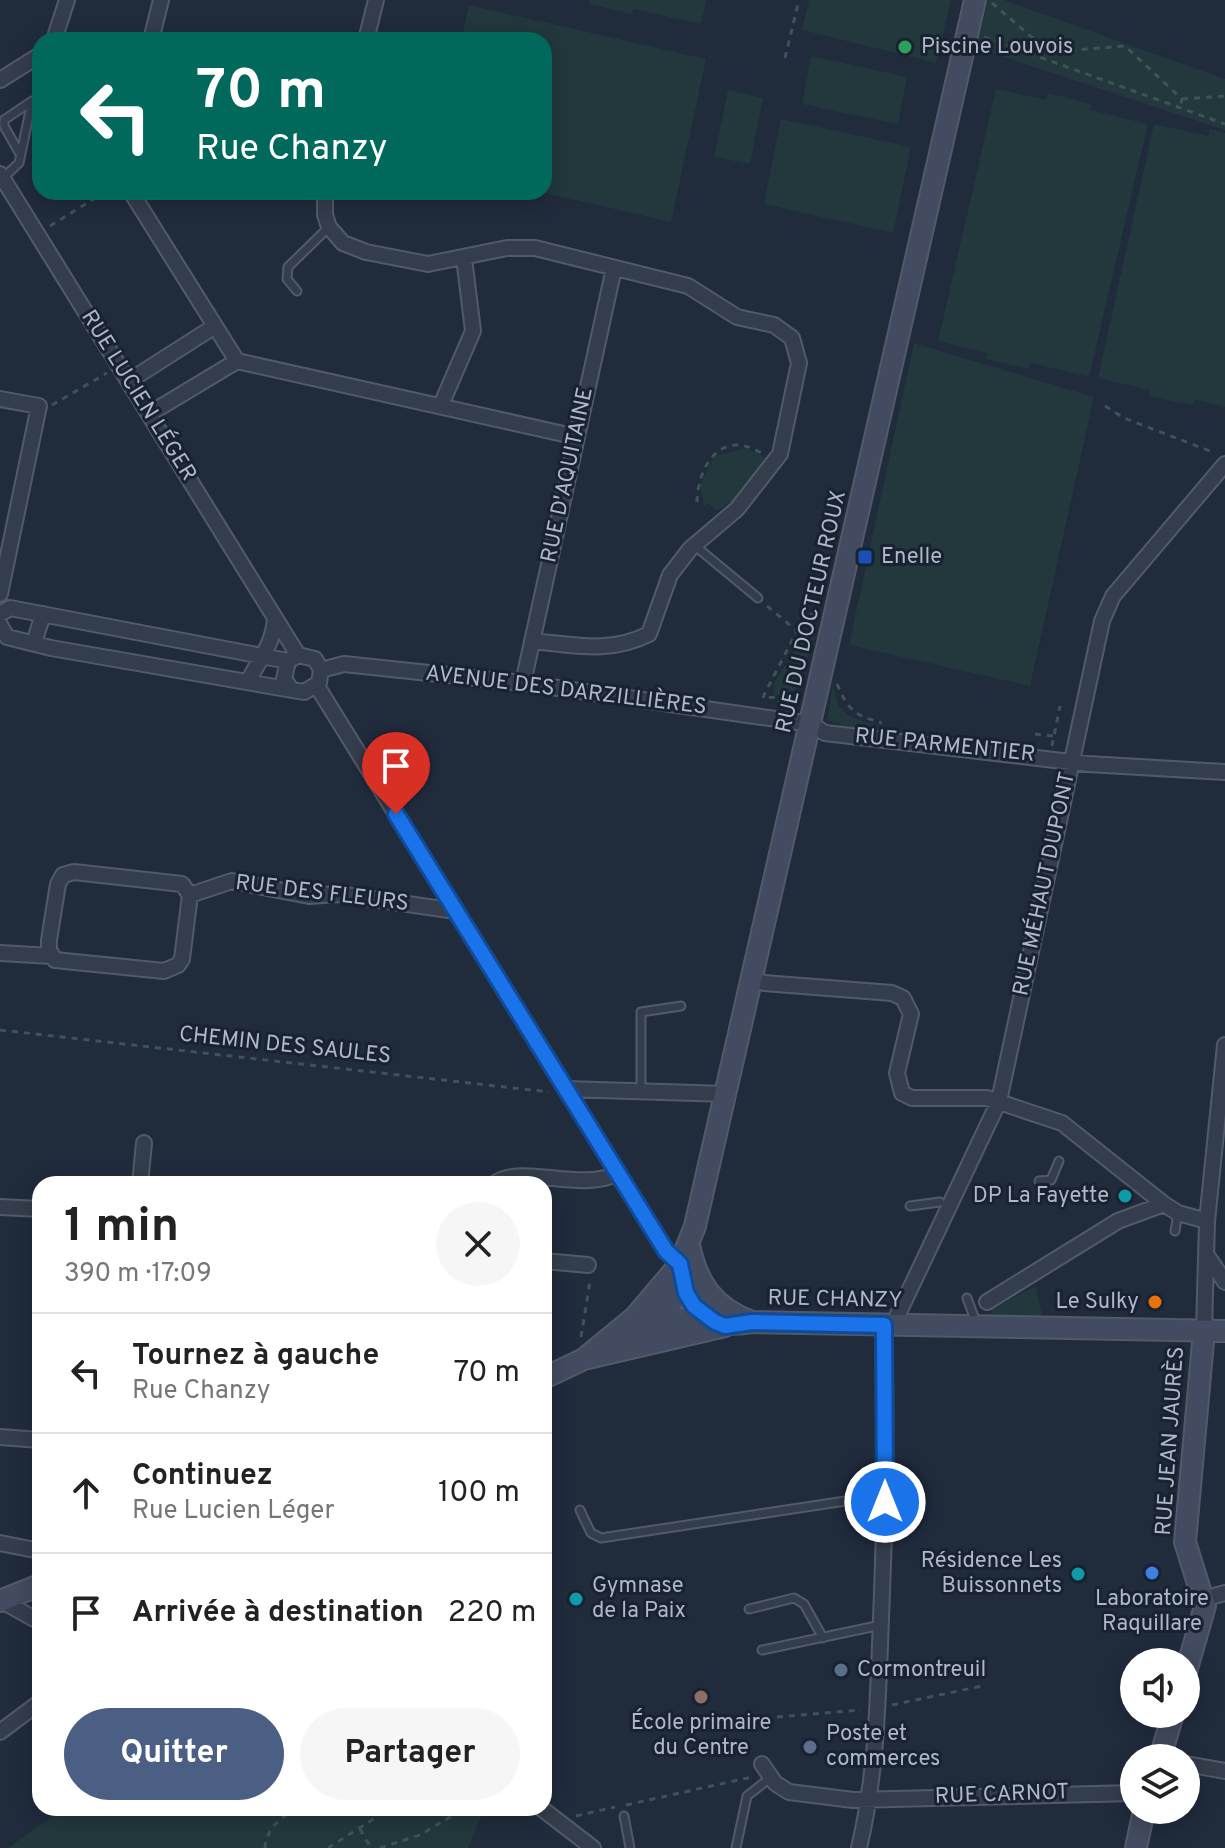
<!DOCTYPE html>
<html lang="fr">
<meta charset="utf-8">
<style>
:root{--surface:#fff;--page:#f6f6f6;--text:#222;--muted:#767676;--line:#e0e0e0;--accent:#4b5f85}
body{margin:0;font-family:Overpass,sans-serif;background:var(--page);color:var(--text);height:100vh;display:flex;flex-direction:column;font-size:30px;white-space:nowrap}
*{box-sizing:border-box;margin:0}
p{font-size:26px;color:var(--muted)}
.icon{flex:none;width:44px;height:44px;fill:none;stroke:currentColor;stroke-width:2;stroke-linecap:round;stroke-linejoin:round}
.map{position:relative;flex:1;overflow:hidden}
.details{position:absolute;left:32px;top:1176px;width:520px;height:640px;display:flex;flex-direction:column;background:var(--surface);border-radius:24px;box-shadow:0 4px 20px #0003}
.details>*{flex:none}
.banner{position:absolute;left:32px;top:32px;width:520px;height:168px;border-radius:24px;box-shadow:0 4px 20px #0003;background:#00695c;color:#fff;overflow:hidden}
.tools{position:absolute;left:1120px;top:1648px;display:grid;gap:16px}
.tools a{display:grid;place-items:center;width:80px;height:80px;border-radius:50%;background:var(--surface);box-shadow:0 4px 20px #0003;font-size:40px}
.pin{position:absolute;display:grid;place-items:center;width:68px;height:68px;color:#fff;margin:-82px -34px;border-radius:50% 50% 50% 0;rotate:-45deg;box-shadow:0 0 8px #0007}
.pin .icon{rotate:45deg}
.me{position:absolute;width:88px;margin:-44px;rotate:0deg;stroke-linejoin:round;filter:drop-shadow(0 0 6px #0008)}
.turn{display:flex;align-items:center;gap:28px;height:168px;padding:0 32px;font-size:36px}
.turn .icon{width:104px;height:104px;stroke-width:2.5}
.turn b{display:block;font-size:56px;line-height:68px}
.round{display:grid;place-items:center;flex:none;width:84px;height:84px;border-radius:42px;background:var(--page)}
.summary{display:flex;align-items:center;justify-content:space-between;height:136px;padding:0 32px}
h1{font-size:48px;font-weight:700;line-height:60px}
.button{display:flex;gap:16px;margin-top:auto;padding:16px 32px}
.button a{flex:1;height:92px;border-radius:48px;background:var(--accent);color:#fff;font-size:32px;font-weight:700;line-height:92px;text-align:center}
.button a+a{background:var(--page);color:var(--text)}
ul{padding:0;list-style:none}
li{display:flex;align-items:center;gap:24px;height:120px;padding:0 32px;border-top:2px solid var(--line)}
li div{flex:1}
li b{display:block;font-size:30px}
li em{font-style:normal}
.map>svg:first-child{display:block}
.green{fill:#22383d}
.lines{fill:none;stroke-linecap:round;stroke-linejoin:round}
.lane-casing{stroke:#525a69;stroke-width:11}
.street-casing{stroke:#525a69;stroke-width:18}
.secondary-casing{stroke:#525a69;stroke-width:24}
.path{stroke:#3d5457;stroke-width:3;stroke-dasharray:6 6;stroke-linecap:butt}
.lane{stroke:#343d4c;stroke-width:7}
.street{stroke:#343d4c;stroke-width:14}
.secondary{stroke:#424b5f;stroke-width:20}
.route-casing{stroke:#114b97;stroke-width:20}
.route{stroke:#1a73e8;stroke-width:14}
.leisure-dot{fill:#2e9e5b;stroke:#192230;stroke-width:3}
.transit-dot{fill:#1a4fb4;stroke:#192230;stroke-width:3}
.culture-dot{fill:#0f9aa8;stroke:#192230;stroke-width:3}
.food-dot{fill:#e8710a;stroke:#192230;stroke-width:3}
.shop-dot{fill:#3f7fe0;stroke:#192230;stroke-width:3}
.service-dot{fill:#5c6f8a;stroke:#192230;stroke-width:3}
.education-dot{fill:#8d6e63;stroke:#192230;stroke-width:3}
.labels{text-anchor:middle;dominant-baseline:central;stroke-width:6;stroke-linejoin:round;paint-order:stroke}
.poi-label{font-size:22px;fill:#afb7c8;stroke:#192230;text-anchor:start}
.street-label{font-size:22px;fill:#afb7c8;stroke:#192230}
</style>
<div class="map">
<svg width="1225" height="1848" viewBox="0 0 1225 1848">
<rect width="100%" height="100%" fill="#202b3c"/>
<!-- green -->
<path class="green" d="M590 0H706L701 24 634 9 632 14 589 4Z
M809 0H951L936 63 802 30Z
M988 0H1004L1225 79V130L977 48Z
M469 5 706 59 671 222 541 192 544 40H461Z
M811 56 907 77 898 124 802 104Z
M996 89 1046 100 1048 93 1092 104 1091 110 1148 124 1089 377 1031 363 1029 369 986 359 987 353 938 341Z
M728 90 763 98 750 164 714 157Z
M781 119 911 147 893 233 764 204Z
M1154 124 1208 136 1210 129 1225 133V407L1195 400 1193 405 1149 396 1150 390 1098 378Z
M914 343 1094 397 1030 686 849 645Z
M746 448 766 458C761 478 734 502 716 511L709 503 704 506 700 484 715 456Z
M806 633 816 634 796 690 774 696 773 684Z
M833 685 838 705 849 716 896 733 841 727 840 723 827 721Z
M1036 1286 1043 1320 993 1319 992 1309Z
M64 1808H485L468 1848H8Z"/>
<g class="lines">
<!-- lane casing -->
<g class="lane-casing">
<path id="lane" d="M3 178 19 163 32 101 4 120V126L20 154
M297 291 287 279 288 267 329 227
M694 545 758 598
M641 1091V1012L681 1006
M1039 1181 1051 1180 1059 1161
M910 1206 940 1202
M1175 1231 1178 1213
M967 1298 977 1325
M580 1510 591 1533 601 1538 885 1495
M749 1609 794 1598 804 1604 823 1638
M762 1650 881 1625
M624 1816 630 1848
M736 1848 747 1796 770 1778"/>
</g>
<!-- street casing -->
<g class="street-casing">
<path id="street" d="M54 40 67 0
M151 40 161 0
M366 40 376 0
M0 80 40 55
M0 174 298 655
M131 192 237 361 577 437
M325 192V215L329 227 343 243 366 252 428 264 507 248H535L688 286 737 317 774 325 792 338 799 363 780 454 737 509 690 549 670 575 649 634C609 654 575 645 532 641
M129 381 215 326
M0 399 39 406 0 594
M441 405 473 331 464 258
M149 414 237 361
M0 614 10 608 288 661
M0 625 7 637 51 648 304 692 319 683 321 670 315 659 298 655 288 661 284 679 291 689
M34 643 43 614
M321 670 344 664 523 683 811 724 825 733 1088 764 1225 772
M248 682C260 657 273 646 275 618
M523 683 614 268
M317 686 666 1251 680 1264
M74 872 182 884 190 895 182 959 178 965 164 971 55 960 49 950V940L58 884 63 875Z
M190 895 232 881 309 896 338 894 456 911
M0 953 52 956
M754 979 764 983 892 993 903 998 911 1014 897 1073 902 1093 912 1098H987L1062 1123 1164 1204 1178 1213 1207 1221
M566 1089 727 1094
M140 1184 144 1143
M494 1184C521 1163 582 1193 618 1173
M0 1207 40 1209
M1208 1257 1225 1282
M544 1261 588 1265
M987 1302 1118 1221 1164 1204
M893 1325 999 1101 1102 621 1113 596 1225 464
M1204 1331 1207 1221 1225 1045
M0 1437 40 1440
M0 1543 40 1551
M1204 1599 1225 1593
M2 1601 40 1622
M0 1732 40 1702
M762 1764 775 1783 789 1792 853 1800 1134 1793
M1186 1764 1225 1771
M541 1808 593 1848
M859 1848C877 1772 878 1696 881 1618 885 1520 887 1423 884 1325"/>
</g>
<!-- secondary casing -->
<g class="secondary-casing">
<path id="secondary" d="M689 1245C697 1284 714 1308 752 1322
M680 1264C690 1308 703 1331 752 1322L1225 1331
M651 1322 688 1319 715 1322
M630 1344C656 1325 676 1308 679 1276
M588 1358 725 1326
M544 1378 584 1359 635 1317 680 1264 695 1226 975 0
M0 1601 40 1585
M1186 1672 1205 1606 1185 1542 1204 1331
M1160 1758 1173 1714
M1136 1848 1144 1810"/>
</g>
<!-- path -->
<path class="path" d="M992 3 1049 52 1125 46 1182 99 1180 108
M984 37 1225 124
M785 58 799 0
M1182 99 1225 96
M50 226 105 192
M52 405 107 373
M1105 406 1124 418 1215 453
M697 502C698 467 720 428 761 453
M767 606 797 631
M837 684C848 710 854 715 882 723
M781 706 777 697 763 698 764 695 797 631 817 608
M1035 734 1053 736
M1052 746 1060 706
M0 1030 549 1092
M581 1337 590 1281
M892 1705 982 1686
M753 1719 861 1710
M626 1805 752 1777
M576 1816 615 1807
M360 1829 371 1848
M265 1848C266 1829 281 1817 297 1808
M328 1848 375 1818 380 1808
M380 1848 420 1835 465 1808"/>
<!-- lane -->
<use href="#lane" class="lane"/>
<!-- street -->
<use href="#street" class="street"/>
<!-- secondary -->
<use href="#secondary" class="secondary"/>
</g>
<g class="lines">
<!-- route casing -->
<g class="route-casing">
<path id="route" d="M396 814 666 1251 680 1264 686 1293 694 1306 715 1322 725 1326 752 1322 884 1325 885 1502"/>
</g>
<!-- route -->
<use href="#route" class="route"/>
</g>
<!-- markers -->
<circle class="leisure-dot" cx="905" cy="47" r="8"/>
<rect class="transit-dot" x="857" y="549" width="16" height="16" rx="4"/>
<g class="culture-dot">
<circle cx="1125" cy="1196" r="8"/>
<circle cx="1078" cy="1574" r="8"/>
<circle cx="576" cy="1599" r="8"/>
</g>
<circle class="food-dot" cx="1155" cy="1302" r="8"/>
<circle class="shop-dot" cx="1152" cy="1573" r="8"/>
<g class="service-dot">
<circle cx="841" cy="1670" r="8"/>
<circle cx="810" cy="1747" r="8"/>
</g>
<circle class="education-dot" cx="701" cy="1697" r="8"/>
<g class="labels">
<!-- poi labels -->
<g class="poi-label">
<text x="921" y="47">Piscine Louvois</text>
<text x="881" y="557">Enelle</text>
<text x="1109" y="1196" text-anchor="end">DP La Fayette</text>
<text x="1139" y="1302" text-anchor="end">Le Sulky</text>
<text x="1062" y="1561" text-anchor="end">Résidence Les<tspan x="1062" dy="25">Buissonnets</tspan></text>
<text x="592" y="1586">Gymnase<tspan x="592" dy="25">de la Paix</tspan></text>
<text x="1152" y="1599" text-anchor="middle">Laboratoire<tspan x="1152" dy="25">Raquillare</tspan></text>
<text x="857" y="1670">Cormontreuil</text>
<text x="701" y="1723" text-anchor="middle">École primaire<tspan x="701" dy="25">du Centre</tspan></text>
<text x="826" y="1734">Poste et<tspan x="826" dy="25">commerces</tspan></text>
</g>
<!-- street labels -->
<g class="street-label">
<text transform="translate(138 396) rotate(58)">RUE LUCIEN LÉGER</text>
<text transform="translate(568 475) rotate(-78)">RUE D'AQUITAINE</text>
<text transform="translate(812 612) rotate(-77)">RUE DU DOCTEUR ROUX</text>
<text transform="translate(566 691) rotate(7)">AVENUE DES DARZILLIÈRES</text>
<text transform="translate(945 746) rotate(6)">RUE PARMENTIER</text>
<text transform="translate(1045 884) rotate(-78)">RUE MÉHAUT DUPONT</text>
<text transform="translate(322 894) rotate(7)">RUE DES FLEURS</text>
<text transform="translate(285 1046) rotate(6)">CHEMIN DES SAULES</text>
<text transform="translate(835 1300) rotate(1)">RUE CHANZY</text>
<text transform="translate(1171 1441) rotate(-86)">RUE JEAN JAURÈS</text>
<text transform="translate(1002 1795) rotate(-2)">RUE CARNOT</text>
</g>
</g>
</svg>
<div class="tools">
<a><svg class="icon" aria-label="sound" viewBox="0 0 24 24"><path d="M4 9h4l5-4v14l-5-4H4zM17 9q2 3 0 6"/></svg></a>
<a><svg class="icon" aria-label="layers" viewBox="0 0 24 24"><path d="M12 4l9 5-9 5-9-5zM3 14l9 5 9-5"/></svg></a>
</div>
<div class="pin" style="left:396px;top:814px;background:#d93025"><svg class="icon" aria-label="arrive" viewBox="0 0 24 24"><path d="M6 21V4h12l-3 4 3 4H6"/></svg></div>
<svg class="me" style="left:885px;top:1502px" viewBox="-20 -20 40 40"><circle r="17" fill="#1a73e8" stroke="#fff" stroke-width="3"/><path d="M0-11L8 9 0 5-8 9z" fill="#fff"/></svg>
<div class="banner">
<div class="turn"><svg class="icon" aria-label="left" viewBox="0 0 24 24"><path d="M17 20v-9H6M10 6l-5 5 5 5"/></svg><div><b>70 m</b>Rue Chanzy</div></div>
</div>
<section class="details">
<div class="summary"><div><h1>1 min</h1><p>390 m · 17:09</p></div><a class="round"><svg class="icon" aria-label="close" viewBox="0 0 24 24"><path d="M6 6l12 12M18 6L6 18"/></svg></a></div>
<ul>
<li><svg class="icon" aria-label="left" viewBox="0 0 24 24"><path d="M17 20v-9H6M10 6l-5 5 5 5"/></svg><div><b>Tournez à gauche</b><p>Rue Chanzy</p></div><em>70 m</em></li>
<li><svg class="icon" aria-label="ahead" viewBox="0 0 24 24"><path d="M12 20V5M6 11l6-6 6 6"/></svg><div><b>Continuez</b><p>Rue Lucien Léger</p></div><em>100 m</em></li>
<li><svg class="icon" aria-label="arrive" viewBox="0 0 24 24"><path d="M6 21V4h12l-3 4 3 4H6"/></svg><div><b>Arrivée à destination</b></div><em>220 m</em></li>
</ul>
<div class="button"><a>Quitter</a><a>Partager</a></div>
</section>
</div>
